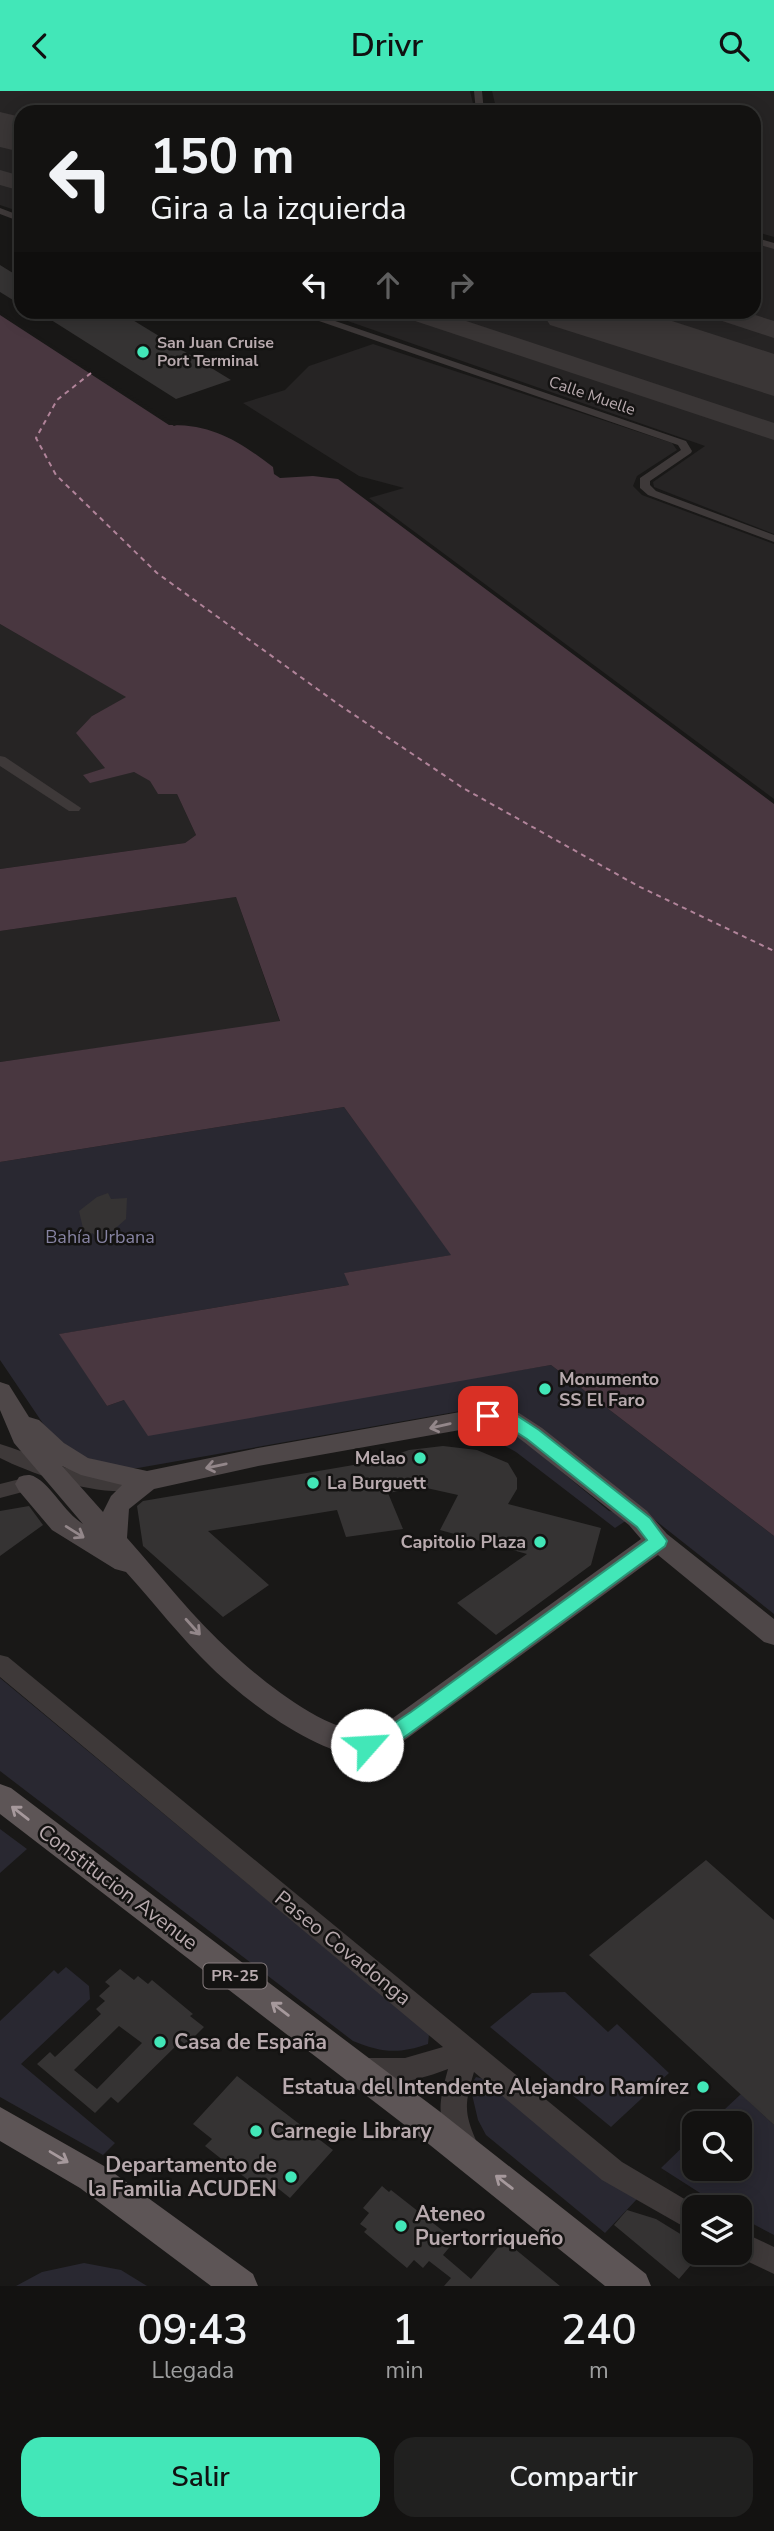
<!DOCTYPE html>
<html lang="es">
<meta charset="utf-8">
<style>
:root{--surface:#131211;--page:#20201f;--text:#f1f3f6;--muted:#9d9e9f;--line:#323231;--accent:#42e7b8}
body{margin:0;font-family:"Nunito Sans",sans-serif;background:var(--page);color:var(--text);height:100vh;display:flex;flex-direction:column;font-size:26px;white-space:nowrap}
*{box-sizing:border-box;margin:0}
p{font-size:23px;color:var(--muted)}
.icon{flex:none;width:38px;height:38px;fill:none;stroke:currentColor;stroke-width:2;stroke-linecap:round;stroke-linejoin:round}
.map{position:relative;height:2195px;overflow:hidden}
.sheet{display:flex;flex-direction:column;background:var(--surface);flex:1}
.sheet>*{flex:none}
.banner{position:absolute;left:14px;top:14px;width:747px;height:214px;border-radius:21px;box-shadow:0 4px 18px #0003,0 0 0 2px var(--line);background:#131211;color:var(--text);overflow:hidden}
.tools{position:absolute;left:682px;top:2020px;display:grid;gap:14px}
.tools a{display:grid;place-items:center;width:70px;height:70px;border-radius:14px;background:var(--surface);box-shadow:0 4px 18px #0003,0 0 0 2px var(--line);font-size:35px}
.pin{position:absolute;display:grid;place-items:center;width:60px;height:60px;color:#fff;margin:-30px;border-radius:14px;box-shadow:0 4px 10px #0006}
.me{position:absolute;width:77px;margin:-38px;rotate:64deg;stroke-linejoin:round;filter:drop-shadow(0 0 5px #0008)}
.turn{display:flex;align-items:center;gap:24px;height:147px;padding:0 21px;font-size:32px}
.turn .icon{width:91px;height:91px;stroke-width:2.5}
.turn b{display:block;font-size:49px;line-height:60px}
.lanes{display:flex;align-items:center;height:66px;padding:0 21px;background:#0003;justify-content:center;gap:35px;direction:ltr}
.lanes .off{opacity:.35}
.eta{display:flex;justify-content:space-evenly;align-items:center;height:119px;text-align:center}
.eta b{font-size:42px;font-weight:600;line-height:49px}
.action{display:flex;gap:14px;margin-top:auto;padding:14px 21px}
.action a{flex:1;height:80px;border-radius:21px;background:var(--accent);color:#111;font-size:28px;font-weight:600;line-height:80px;text-align:center}
.action a+a{background:var(--page);color:var(--text)}
header{display:flex;justify-content:space-between;align-items:center;height:91px;padding:0 21px;background:var(--accent);color:#111;font-size:32px;font-weight:600}
.map>svg:first-child{display:block}
.built{fill:#262424}
.green{fill:#292831}
.water{fill:#493740}
.pier{fill:#191817}
.lines{fill:none;stroke-linecap:round;stroke-linejoin:round}
.ferry{stroke:#b1849a;stroke-width:2;stroke-dasharray:5 4.5;stroke-linecap:butt}
.taxiway{fill:#3a3636;fill-rule:evenodd}
.runway{fill:#3a3636;fill-rule:evenodd}
.building{fill:#353333;fill-rule:evenodd}
.minor{fill:#3e3939;fill-rule:evenodd}
.tertiary{fill:#3e3939;fill-rule:evenodd}
.secondary{fill:#4e4748;fill-rule:evenodd}
.primary{fill:#5d5556;fill-rule:evenodd}
.oneway{stroke:#93878a}
.oneway2{stroke:#a6999c}
.route{fill:#42e7b8;stroke:#2b9678;stroke-width:2}
.poi-dot{fill:#42e7b8;stroke:#141312;stroke-width:2.5}
.labels{text-anchor:middle;dominant-baseline:central;stroke-width:5;stroke-linejoin:round;paint-order:stroke}
.far-poi-label{font-size:16px;font-weight:bold;fill:#b8aaae;stroke:#141312;text-anchor:start}
.far-street-label{font-size:16px;fill:#b8aaae;stroke:#141312}
.shield{fill:#141312;stroke:#877d7f;stroke-width:2}
.shield-label{font-size:16px;font-weight:bold;fill:#b8aaae}
.park-label{font-size:18px;fill:#8683a2;stroke:#141312}
.poi-label{font-size:18px;font-weight:bold;fill:#b8aaae;stroke:#141312;text-anchor:start}
.near-street-label{font-size:21px;fill:#b8aaae;stroke:#141312}
.near-poi-label{font-size:21px;font-weight:bold;fill:#b8aaae;stroke:#141312;text-anchor:start}
</style>
<header><svg class="icon" aria-label="back" viewBox="0 0 24 24"><path d="M15 5l-7 7 7 7"/></svg>Drivr<svg class="icon" aria-label="search" viewBox="0 0 24 24"><circle cx="10" cy="10" r="6"/><path d="M15 15l6 6"/></svg></header>
<div class="map">
<svg width="774" height="2195" viewBox="0 0 774 2195">
<rect width="100%" height="100%" fill="#191817"/>
<!-- built -->
<path class="built" d="M0 0H470L475 21H21V121L0 114Z
M492 0H774V146L754 140V21H497Z
M754 151 774 157V443L654 396 653 391 705 355 322 221 754 220Z
M373 253 672 352 677 359 637 385 633 395 642 404 774 453V708L369 407 404 397 359 385 243 312 285 299 309 275Z
M0 533 127 606 92 625 106 677 84 684 134 681 177 703 196 744 185 752 0 778Z
M236 806 280 931 0 971V840Z"/>
<!-- green -->
<path class="green" d="M344 1016 452 1164 345 1182 349 1194 60 1243 107 1315 124 1309 477 1286 551 1274 774 1445V1523L523 1325 511 1319 483 1316 138 1377H120L78 1364 46 1337 0 1269V1071Z
M509 1337 609 1420 615 1421 627 1429 615 1437 516 1361 498 1351Z
M0 1587 429 1943 428 1953C399 1963 382 1962 353 1950L0 1680Z
M0 1738 27 1758 0 1782Z
M66 1876 89 1895 90 1908 21 1973 115 2052 103 2064 0 2006V1930L54 1879 58 1883Z
M565 1901 608 1941 617 1933 669 1982 611 2036 490 1936 532 1902Z
M476 1986 484 1988 637 2108 605 2142 486 2044 478 2029 470 1995Z
M741 2003 774 2034V2144L740 2126V2116H722L661 2077 695 2044V2077H740V2032L725 2018Z
M84 2172 121 2179 147 2195H16L42 2181Z"/>
<!-- water -->
<path class="water" d="M0 224 169 334C212 333 239 350 273 376L274 383 280 387 313 385 338 388 774 713V1445L551 1274 148 1345 124 1309 107 1315 59 1243 349 1194 344 1182 451 1164 344 1016 0 1071V971L280 930 236 806 0 840V778L185 752 196 744 177 703H158L150 690 134 681 90 692 83 684 105 677 76 642 92 625 126 606 0 533Z"/>
<!-- pier -->
<path class="pier" d="M0 220 171 330 190 329 174 335Z"/>
<g class="lines">
<!-- ferry -->
<path class="ferry" d="M91 282 57 309 36 347 56 384 157 482 338 613 463 697 638 795 774 860"/>
<!-- taxiway -->
<path class="taxiway" d="M21 35V49L7 47 4 42 7 37Z
M0 79 21 85V100L0 94Z
M396 220H436L774 332V349L400 225Z
M703 220H743L774 230V247L707 225Z"/>
<!-- runway -->
<path class="runway" d="M0 21 21 26V61L0 56Z
M541 220H641L774 263V305L550 234Z"/>
</g>
<!-- building -->
<path class="building" d="M0 174 21 187V214L0 201Z
M37 220H118L231 289 176 308Z
M108 1102 111 1108 127 1107 126 1128 102 1149 92 1142 85 1146 79 1120 97 1106Z
M443 1355 477 1359 508 1372 517 1387V1398L508 1413 601 1437 591 1474 496 1544 457 1512 527 1463 440 1439 458 1404 422 1396 388 1402 403 1438 346 1446 337 1419 208 1440 269 1494 223 1526 143 1455 137 1415 143 1410 377 1370 409 1359Z
M29 1415 43 1434 0 1465V1420Z
M706 1769 774 1829V2034L589 1864Z
M120 1878 134 1889 138 1885 148 1893 152 1889 193 1923 190 1925 204 1936 186 1954 181 1950 118 2012 111 2006 95 2022 37 1973 50 1961 55 1966 101 1923 96 1918 105 1910 99 1905 110 1895 105 1891ZM119 1935 142 1952 97 1998 74 1979Z
M237 1985 333 2059 290 2107 270 2091 262 2100 205 2055 212 2048 193 2033Z
M382 2095 389 2101 391 2099 447 2143 444 2146 453 2152 443 2164 471 2188 504 2149 560 2195H444L451 2187 429 2170 423 2177 414 2169 407 2177 364 2141 367 2138 360 2133 369 2122 363 2117Z
M627 2119 656 2128 695 2152V2161H702L679 2188 614 2134Z"/>
<g class="lines">
<!-- minor -->
<path class="minor" d="M474 0H482L484 21H476Z
M0 117 21 125V131L0 123Z
M754 146 774 152V158L754 152Z
M290 220H306L686 350 692 360 691 362 650 390V394L656 400 774 444V451L648 404 640 397V387L681 359 678 354Z
M0 665 5 666 81 717 79 720H69L0 675Z
M0 1353C31 1362 58 1377 90 1383 107 1386 133 1383 145 1387L148 1392 145 1397C106 1409 36 1385 0 1367Z
M28 1386 34 1388 37 1393 34 1398 0 1407V1393Z"/>
<!-- tertiary -->
<path class="tertiary" d="M0 1564 8 1566 622 2071 698 2116H695V2142L602 2089 474 1981C464 2015 464 2022 478 2054L474 2063 465 2067 456 2063C437 2026 437 2018 448 1978 419 1989 384 1999 354 1987L350 1979 354 1971 363 1967H405L443 1956 0 1586Z
M740 2140 774 2156V2183L730 2162 740 2161Z"/>
<!-- secondary -->
<path class="secondary" d="M0 1291 9 1294 29 1326 39 1329 64 1352 88 1367 147 1380 258 1357 488 1316 519 1322 542 1337 647 1420 667 1443 774 1528V1554L764 1551 658 1464 394 1657C384 1660 373 1666 363 1665 315 1663 245 1609 212 1577 181 1547 154 1512 126 1481L115 1478 52 1439 19 1400 15 1393 19 1386C25 1384 30 1383 35 1386 51 1394 64 1421 83 1433L14 1352 0 1319ZM488 1334 504 1336 524 1351 629 1434 641 1448 375 1640C334 1649 261 1589 232 1562 194 1528 161 1485 127 1447L129 1418 154 1398 258 1375ZM62 1375 81 1384 122 1394 111 1405 103 1421Z"/>
<!-- primary -->
<path class="primary" d="M0 1693 11 1697 439 2020 646 2183 651 2195H605L415 2042 0 1723Z
M0 2016 104 2075 253 2183 258 2195H211L80 2097 0 2050Z"/>
</g>
<!-- one-way arrows -->
<defs><path id="oneway-shaft" d="M-6 0H5M1.5-3L5.5 0L1.5 3" fill="none" stroke-width="1.6" stroke-linecap="round" stroke-linejoin="round" transform="scale(1.75)"/></defs>
<g class="oneway">
<use href="#oneway-shaft" transform="translate(440 1335) rotate(167)"/>
<use href="#oneway-shaft" transform="translate(216 1375) rotate(168)"/>
<use href="#oneway-shaft" transform="translate(75 1441) rotate(32)"/>
<use href="#oneway-shaft" transform="translate(193 1536) rotate(48)"/>
</g>
<g class="oneway2">
<use href="#oneway-shaft" transform="translate(20 1722) rotate(-142)"/>
<use href="#oneway-shaft" transform="translate(280 1918) rotate(-143)"/>
<use href="#oneway-shaft" transform="translate(59 2066) rotate(31)"/>
<use href="#oneway-shaft" transform="translate(504 2091) rotate(-142)"/>
</g>
<!-- route -->
<path class="route" d="M488 1318 516 1324 539 1339 650 1427 667 1450 665 1455 424 1632C408 1643 382 1667 360 1660L358 1654 360 1648 378 1643 411 1621 647 1449 637 1436 527 1348 505 1334 482 1329 480 1325 482 1320Z"/>
<!-- markers -->
<g class="poi-dot">
<circle cx="143" cy="261" r="7"/>
<circle cx="545" cy="1298" r="7"/>
<circle cx="420" cy="1367" r="7"/>
<circle cx="313" cy="1392" r="7"/>
<circle cx="540" cy="1451" r="7"/>
<circle cx="160" cy="1951" r="7"/>
<circle cx="703" cy="1996" r="7"/>
<circle cx="256" cy="2040" r="7"/>
<circle cx="291" cy="2086" r="7"/>
<circle cx="401" cy="2135" r="7"/>
</g>
<g class="labels">
<!-- far-poi labels -->
<g class="far-poi-label">
<text x="157" y="252">San Juan Cruise<tspan x="157" dy="18">Port Terminal</tspan></text>
</g>
<!-- far-street labels -->
<g class="far-street-label">
<text transform="translate(592 305) rotate(19)">Calle Muelle</text>
</g>
<!-- shield labels -->
<rect class="shield" x="203.5" y="1872.5" width="63" height="25" rx="5"/>
<g class="shield-label">
<text x="235" y="1885">PR-25</text>
</g>
<!-- park labels -->
<g class="park-label">
<text x="100" y="1146">Bahía Urbana</text>
</g>
<!-- poi labels -->
<g class="poi-label">
<text x="559" y="1288">Monumento<tspan x="559" dy="21">SS El Faro</tspan></text>
<text x="406" y="1367" text-anchor="end">Melao</text>
<text x="327" y="1392">La Burguett</text>
<text x="526" y="1451" text-anchor="end">Capitolio Plaza</text>
</g>
<!-- near-street labels -->
<g class="near-street-label">
<text transform="translate(118 1796) rotate(37)">Constitucion Avenue</text>
<text transform="translate(343 1857) rotate(39)">Paseo Covadonga</text>
</g>
<!-- near-poi labels -->
<g class="near-poi-label">
<text x="174" y="1951">Casa de España</text>
<text x="689" y="1996" text-anchor="end">Estatua del Intendente Alejandro Ramírez</text>
<text x="270" y="2040">Carnegie Library</text>
<text x="277" y="2074" text-anchor="end">Departamento de<tspan x="277" dy="24">la Familia ACUDEN</tspan></text>
<text x="415" y="2123">Ateneo<tspan x="415" dy="24">Puertorriqueño</tspan></text>
</g>
</g>
</svg>
<div class="tools">
<a><svg class="icon" aria-label="search" viewBox="0 0 24 24"><circle cx="10" cy="10" r="6"/><path d="M15 15l6 6"/></svg></a>
<a><svg class="icon" aria-label="layers" viewBox="0 0 24 24"><path d="M12 4l9 5-9 5-9-5zM3 14l9 5 9-5"/></svg></a>
</div>
<div class="pin" style="left:488px;top:1325px;background:#d93025"><svg class="icon" aria-label="arrive" viewBox="0 0 24 24"><path d="M6 21V4h12l-3 4 3 4H6"/></svg></div>
<svg class="me" style="left:367px;top:1654px" viewBox="-20 -20 40 40"><circle r="19" fill="#fff"/><path d="M0-13L10 11 0 6-10 11z" fill="#42e7b8"/></svg>
<div class="banner">
<div class="turn"><svg class="icon" aria-label="left" viewBox="0 0 24 24"><path d="M17 20v-9H6M10 6l-5 5 5 5"/></svg><div><b>150 m</b>Gira a la izquierda</div></div>
<div class="lanes"><svg class="icon" aria-label="left" viewBox="0 0 24 24"><path d="M17 20v-9H6M10 6l-5 5 5 5"/></svg><svg class="icon off" aria-label="ahead" viewBox="0 0 24 24"><path d="M12 20V5M6 11l6-6 6 6"/></svg><svg class="icon off" aria-label="right" viewBox="0 0 24 24"><path d="M7 20v-9h11M14 6l5 5-5 5"/></svg></div>
</div>
</div>
<section class="sheet">
<div class="eta">
<div><b>09:43</b><p>Llegada</p></div>
<div><b>1</b><p>min</p></div>
<div><b>240</b><p>m</p></div>
</div>
<div class="action"><a>Salir</a><a>Compartir</a></div>
</section>
